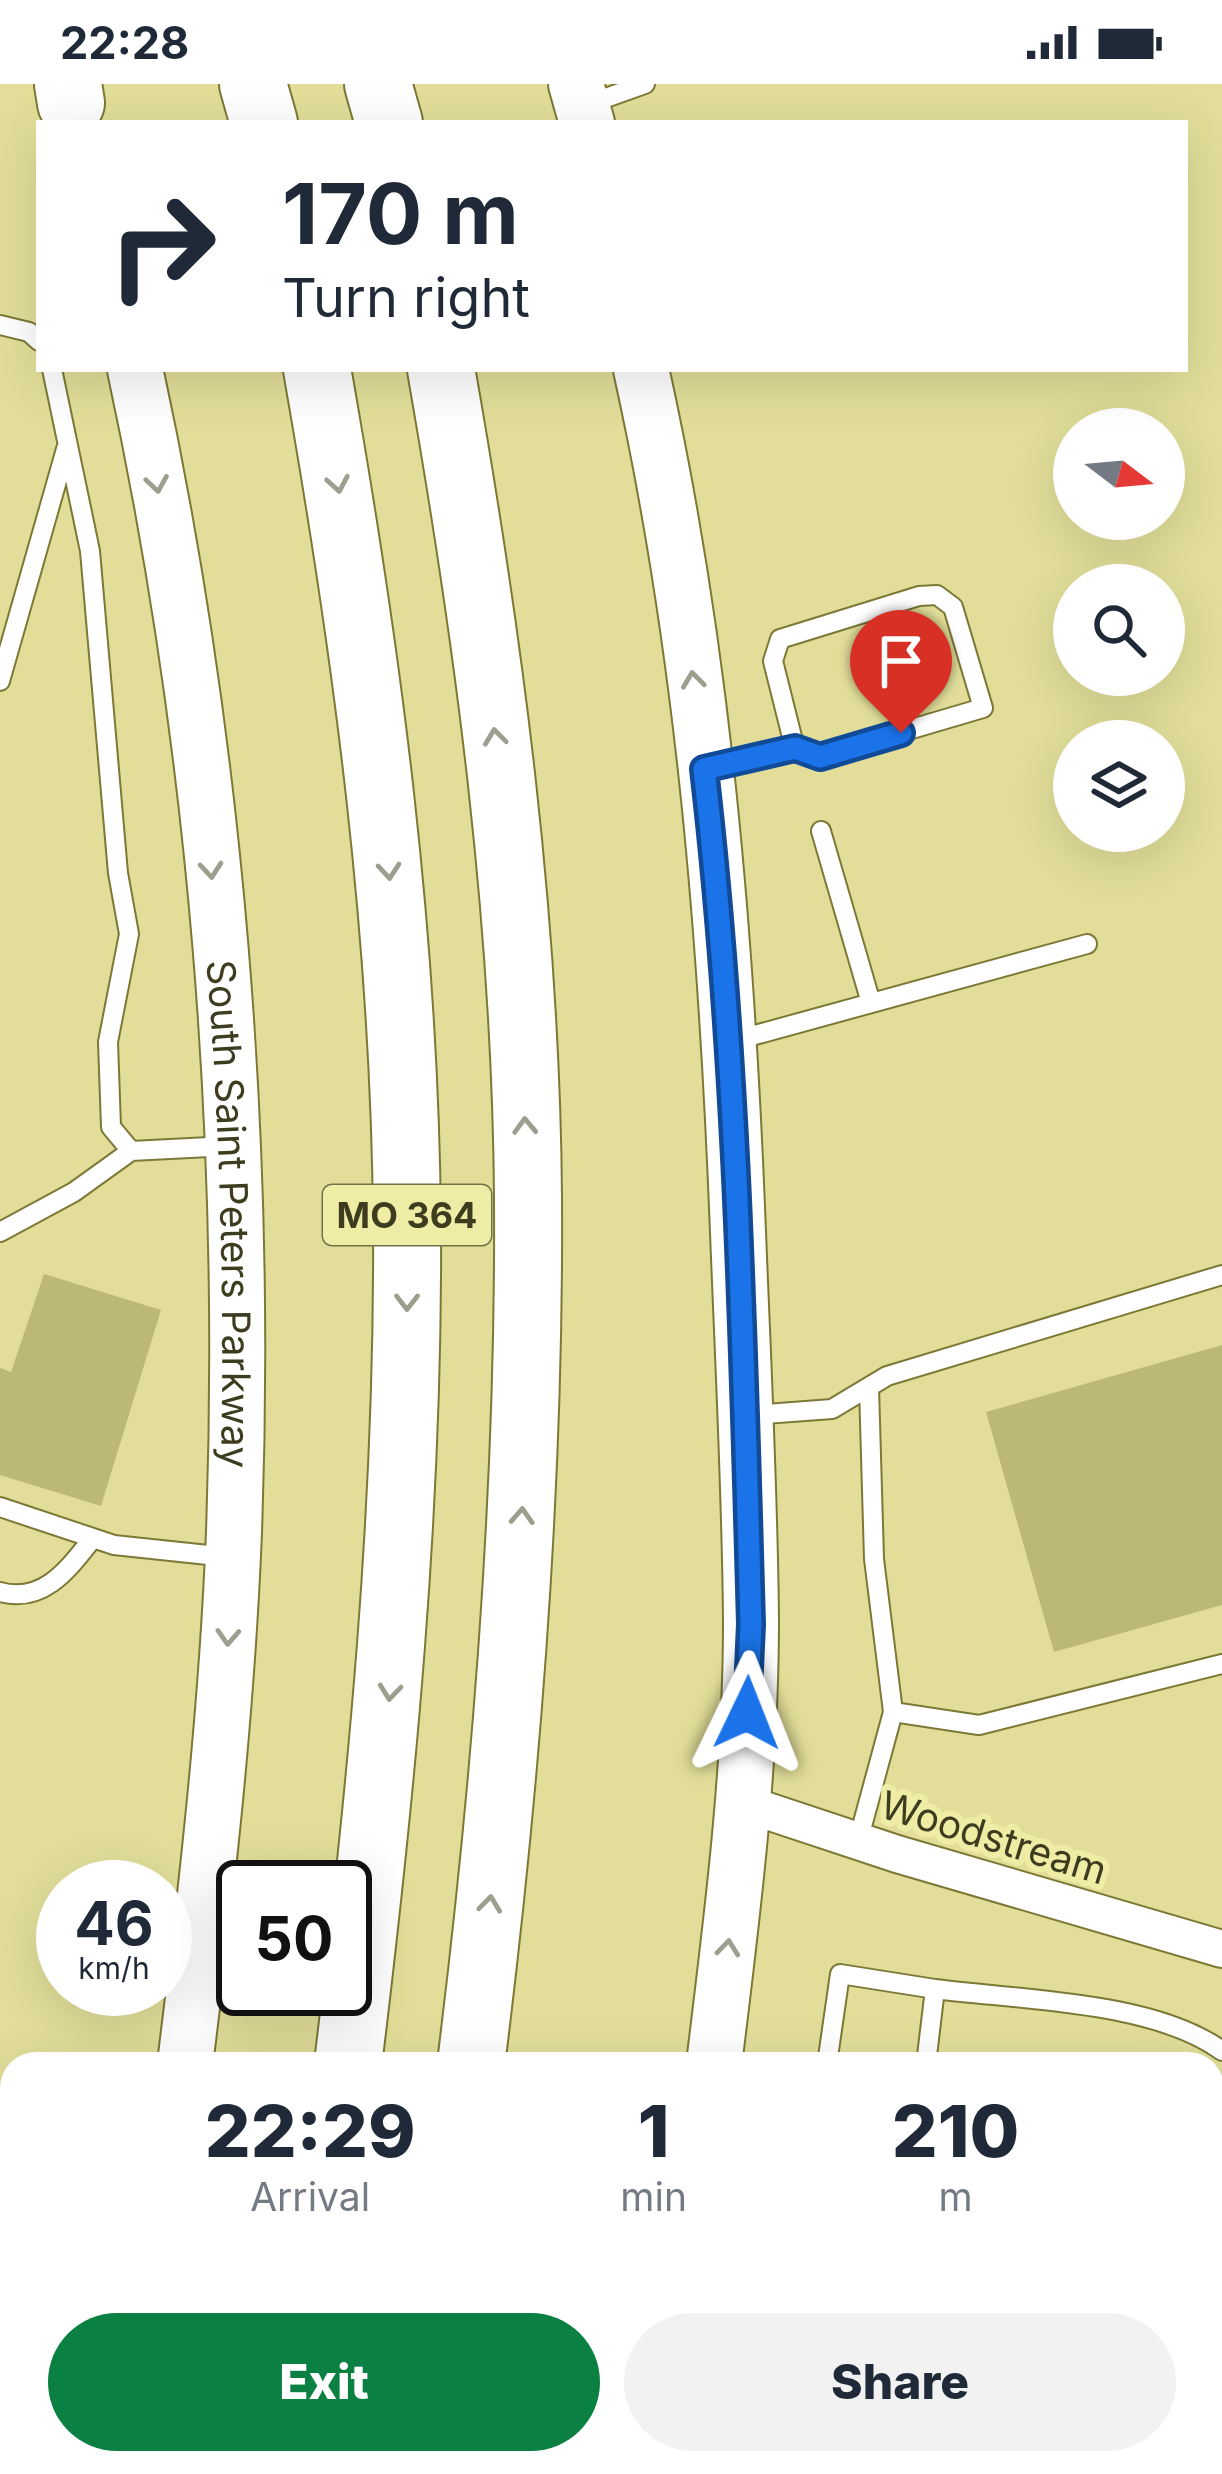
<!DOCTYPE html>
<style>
:root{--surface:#fff;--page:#f2f2f3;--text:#1f2937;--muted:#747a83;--accent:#0b8043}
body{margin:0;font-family:Inter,sans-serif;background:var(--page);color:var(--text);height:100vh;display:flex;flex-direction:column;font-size:45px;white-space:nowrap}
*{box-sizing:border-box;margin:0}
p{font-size:39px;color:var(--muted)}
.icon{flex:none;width:66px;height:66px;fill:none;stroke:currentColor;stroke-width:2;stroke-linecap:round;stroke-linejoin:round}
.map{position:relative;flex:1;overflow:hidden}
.panel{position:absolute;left:0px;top:1968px;width:1224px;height:423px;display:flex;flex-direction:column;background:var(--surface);border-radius:36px 36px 0 0;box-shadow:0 12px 48px #0002}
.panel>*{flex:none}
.banner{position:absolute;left:36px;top:36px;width:1152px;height:252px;border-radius:0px;box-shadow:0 12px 48px #0002;background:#fff;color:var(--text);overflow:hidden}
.needle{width:78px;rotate:106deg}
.buttons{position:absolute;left:1053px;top:324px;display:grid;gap:24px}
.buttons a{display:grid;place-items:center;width:132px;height:132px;border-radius:50%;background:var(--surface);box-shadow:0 12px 48px #0002;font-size:60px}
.speed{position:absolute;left:36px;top:1776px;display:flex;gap:24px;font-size:60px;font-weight:700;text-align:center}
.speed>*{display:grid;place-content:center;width:156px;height:156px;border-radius:50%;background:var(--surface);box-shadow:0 12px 48px #0002;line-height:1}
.speed small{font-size:30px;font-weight:400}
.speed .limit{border:6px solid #111;border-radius:18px;background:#fff;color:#111}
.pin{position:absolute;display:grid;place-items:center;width:102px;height:102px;color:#fff;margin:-123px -51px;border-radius:50% 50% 50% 0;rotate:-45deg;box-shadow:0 0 12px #0007}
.pin .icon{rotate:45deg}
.me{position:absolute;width:132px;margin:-66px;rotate:2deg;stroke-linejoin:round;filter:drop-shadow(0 0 9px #0008)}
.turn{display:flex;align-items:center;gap:42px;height:252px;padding:0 48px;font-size:54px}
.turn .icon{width:156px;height:156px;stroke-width:2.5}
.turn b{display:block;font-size:84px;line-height:102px}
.eta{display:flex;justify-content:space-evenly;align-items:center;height:204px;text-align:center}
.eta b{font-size:72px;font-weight:800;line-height:84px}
.button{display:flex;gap:24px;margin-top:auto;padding:24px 48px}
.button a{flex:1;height:138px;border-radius:72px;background:var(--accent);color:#fff;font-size:48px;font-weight:800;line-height:138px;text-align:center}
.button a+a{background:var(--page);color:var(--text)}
.status{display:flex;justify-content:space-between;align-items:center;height:84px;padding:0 60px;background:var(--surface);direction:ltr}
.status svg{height:33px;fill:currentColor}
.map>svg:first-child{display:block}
.building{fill:#bcb875}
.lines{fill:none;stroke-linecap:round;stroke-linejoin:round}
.lane-casing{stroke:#7c7835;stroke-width:22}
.street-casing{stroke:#7c7835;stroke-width:40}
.secondary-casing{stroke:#7c7835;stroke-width:58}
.highway-casing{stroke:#7c7835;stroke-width:70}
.lane{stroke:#fff;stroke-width:18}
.street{stroke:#fff;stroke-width:36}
.secondary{stroke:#fff;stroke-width:54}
.highway{stroke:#fff;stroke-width:66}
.oneway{stroke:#9e9e8f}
.route-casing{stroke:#114b97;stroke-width:30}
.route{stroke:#1a73e8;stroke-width:21}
.labels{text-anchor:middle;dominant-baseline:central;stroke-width:12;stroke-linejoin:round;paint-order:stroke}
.shield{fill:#efeca6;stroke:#727148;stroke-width:3}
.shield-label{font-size:36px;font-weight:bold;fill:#3d3c1f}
.street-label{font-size:39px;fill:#3d3c1f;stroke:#efeca6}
</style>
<div class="status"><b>22:28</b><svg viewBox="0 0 49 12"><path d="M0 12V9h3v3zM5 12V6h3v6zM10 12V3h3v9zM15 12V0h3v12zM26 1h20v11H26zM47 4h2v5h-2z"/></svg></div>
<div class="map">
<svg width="1222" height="2390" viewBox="0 0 1222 2390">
<rect width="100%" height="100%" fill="#e2de99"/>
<!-- building -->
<path class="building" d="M44 1190 161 1226 101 1422 0 1391V1284L11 1288Z
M1222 1261V1521L1054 1568 986 1328Z"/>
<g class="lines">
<!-- lane casing -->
<g class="lane-casing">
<path id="lane" d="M586 21 645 0
M0 241 29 248 39 257
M52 285 90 467 118 789 129 850 108 958 111 1043 131 1067 229 1062
M0 597 66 365
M708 684 795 665 820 672 983 624 953 523 937 511 919 512 780 555 773 577 795 665
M821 747 871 919
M733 957 1087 860
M0 1148 74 1108 131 1067
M869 1303 874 1475 893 1628
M753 1331 832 1325 887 1292 1222 1191
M0 1423 114 1461 227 1473
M0 1508C44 1520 69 1484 93 1454
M858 1757 893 1628 979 1641 1222 1580
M827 1980 840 1890 935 1905
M926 1980 935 1905C1020 1916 1154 1917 1222 1967
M1212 2268 1222 2269
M770 2390 771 2379
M867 2390 869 2379
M1097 2390 1099 2379"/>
</g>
<!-- street casing -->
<g class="street-casing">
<path id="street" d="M743 1719 897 1770 1222 1865"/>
</g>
<!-- secondary casing -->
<g class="secondary-casing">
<g id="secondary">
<path d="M576 0 587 39"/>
<path id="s1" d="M135 285C217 664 248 1060 234 1448 227 1626 207 1803 185 1980"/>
<path d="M641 285C704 568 727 860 738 1148 743 1278 750 1408 751 1538 751 1685 732 1834 714 1980"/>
<path d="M122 2390 123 2379"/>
<path d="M663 2390 665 2379"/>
</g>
</g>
<!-- highway casing -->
<g class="highway-casing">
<path id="highway" d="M68 0 71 19
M253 0 264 39
M378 0 389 39
M317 285C367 568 405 852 407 1140 409 1422 382 1701 348 1980
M441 285C489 558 526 836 528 1113 530 1404 507 1692 471 1980
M159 2390 161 2379
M298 2390 299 2379
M421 2390 422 2379
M490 2390V2379"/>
</g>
<!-- lane -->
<use href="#lane" class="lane"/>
<!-- street -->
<use href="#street" class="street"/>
<!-- secondary -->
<use href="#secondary" class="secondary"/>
<!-- highway -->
<use href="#highway" class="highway"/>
</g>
<!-- one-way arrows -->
<defs><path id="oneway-chevron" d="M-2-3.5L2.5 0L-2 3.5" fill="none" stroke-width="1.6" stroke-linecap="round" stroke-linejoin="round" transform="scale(3)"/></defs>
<g class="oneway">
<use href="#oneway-chevron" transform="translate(157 400) rotate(81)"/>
<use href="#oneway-chevron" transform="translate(338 400) rotate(80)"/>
<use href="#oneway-chevron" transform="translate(693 596) rotate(-97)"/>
<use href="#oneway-chevron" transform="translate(495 653) rotate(-97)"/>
<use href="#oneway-chevron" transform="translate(211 786) rotate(85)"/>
<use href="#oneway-chevron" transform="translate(389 787) rotate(85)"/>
<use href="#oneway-chevron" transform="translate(525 1042) rotate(-92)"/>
<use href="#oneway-chevron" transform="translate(407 1218) rotate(90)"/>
<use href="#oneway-chevron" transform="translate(522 1432) rotate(-87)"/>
<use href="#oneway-chevron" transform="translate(228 1553) rotate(93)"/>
<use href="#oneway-chevron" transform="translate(390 1608) rotate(96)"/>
<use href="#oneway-chevron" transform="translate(490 1820) rotate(-83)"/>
<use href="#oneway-chevron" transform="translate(728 1864) rotate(-84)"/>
</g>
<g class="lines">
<!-- route casing -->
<g class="route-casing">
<path id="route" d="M747 1629 751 1540C743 1255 737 969 704 685L795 664 820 673 901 649"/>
</g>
<!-- route -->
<use href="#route" class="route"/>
</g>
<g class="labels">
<!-- shield labels -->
<rect class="shield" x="323" y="1101" width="168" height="60" rx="9"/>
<g class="shield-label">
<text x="407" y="1131">MO 364</text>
</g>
<!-- street labels -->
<g class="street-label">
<text stroke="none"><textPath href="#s1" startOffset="852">South Saint Peters Parkway</textPath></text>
<text transform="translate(994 1753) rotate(17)">Woodstream</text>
</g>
</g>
</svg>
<div class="buttons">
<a><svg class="needle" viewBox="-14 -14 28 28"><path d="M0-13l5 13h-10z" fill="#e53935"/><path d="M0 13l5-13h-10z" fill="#747a83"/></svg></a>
<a><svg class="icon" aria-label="search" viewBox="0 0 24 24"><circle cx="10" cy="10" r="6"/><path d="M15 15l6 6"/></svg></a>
<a><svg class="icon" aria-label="layers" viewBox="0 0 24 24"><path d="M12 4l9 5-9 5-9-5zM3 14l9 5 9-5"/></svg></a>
</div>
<div class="speed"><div>46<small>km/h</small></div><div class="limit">50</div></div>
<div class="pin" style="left:901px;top:649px;background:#d93025"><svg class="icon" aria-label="arrive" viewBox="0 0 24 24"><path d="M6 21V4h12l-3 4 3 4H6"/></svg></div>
<svg class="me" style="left:747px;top:1629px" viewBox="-20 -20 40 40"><path d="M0-17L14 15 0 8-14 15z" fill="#1a73e8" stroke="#fff" stroke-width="4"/></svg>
<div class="banner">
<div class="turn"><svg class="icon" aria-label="right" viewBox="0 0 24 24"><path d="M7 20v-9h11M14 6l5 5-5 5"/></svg><div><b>170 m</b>Turn right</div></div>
</div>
<section class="panel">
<div class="eta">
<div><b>22:29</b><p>Arrival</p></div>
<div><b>1</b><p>min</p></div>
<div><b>210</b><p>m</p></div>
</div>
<div class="button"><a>Exit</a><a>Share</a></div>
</section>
</div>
